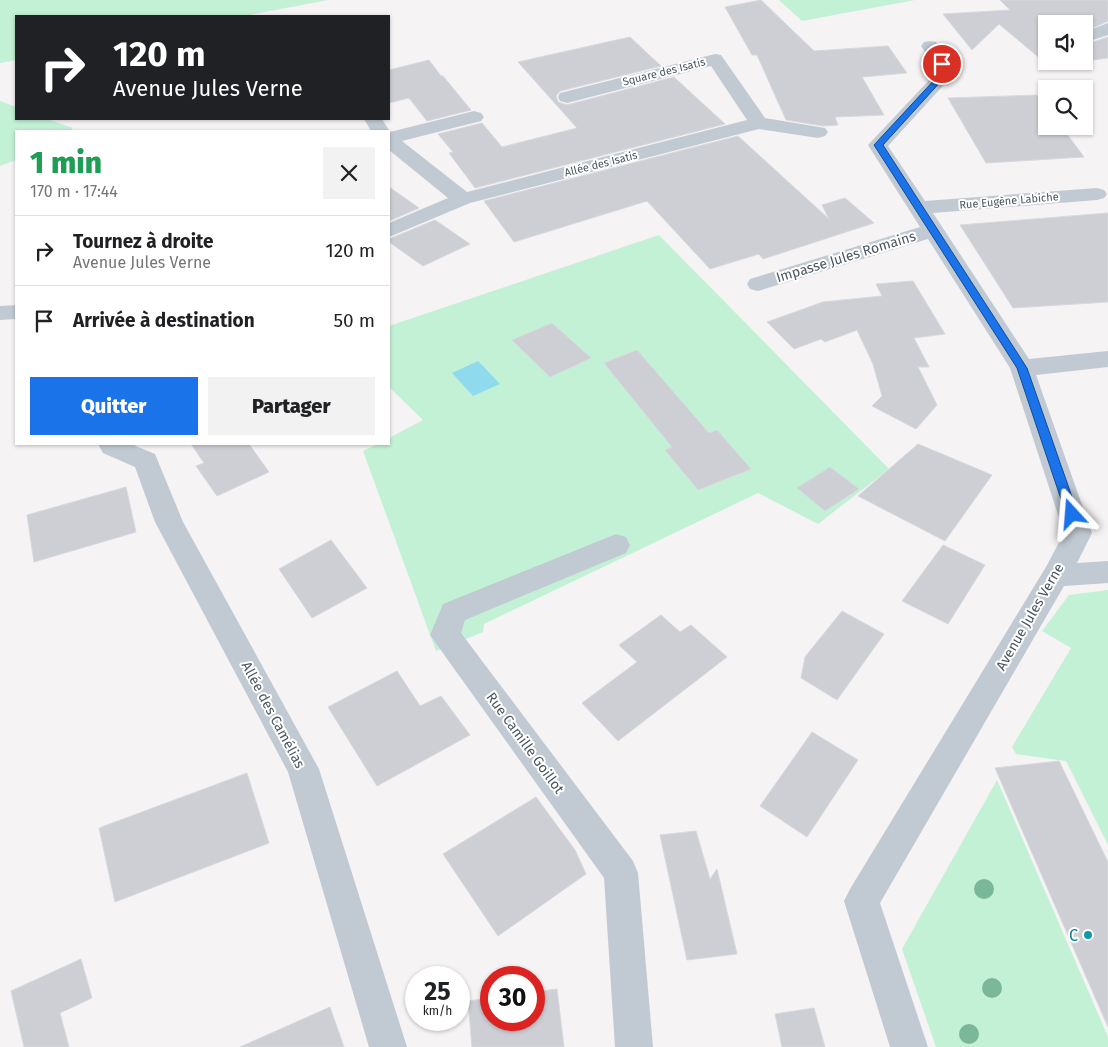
<!DOCTYPE html>
<html lang="fr">
<meta charset="utf-8">
<style>
:root{--surface:#fff;--page:#f2f2f2;--text:#202124;--muted:#757577;--line:#e0e0e0;--accent:#1a73e8}
body{margin:0;font-family:"Fira Sans",sans-serif;background:var(--page);color:var(--text);height:100vh;display:flex;flex-direction:column;font-size:19px;white-space:nowrap}
*{box-sizing:border-box;margin:0}
p{font-size:16px;color:var(--muted)}
.icon{flex:none;width:28px;height:28px;fill:none;stroke:currentColor;stroke-width:2;stroke-linecap:round;stroke-linejoin:round}
.map{position:relative;flex:1;overflow:hidden}
.panel{position:absolute;left:15px;top:130px;width:375px;height:315px;display:flex;flex-direction:column;background:var(--surface);border-radius:0px;box-shadow:0 1px 4px #0004}
.panel>*{flex:none}
.banner{position:absolute;left:15px;top:15px;width:375px;height:105px;border-radius:0px;box-shadow:0 1px 4px #0004;background:#202124;color:#fff;overflow:hidden}
.tools{position:absolute;left:1038px;top:15px;display:grid;gap:10px}
.tools a{display:grid;place-items:center;width:55px;height:55px;border-radius:0px;background:var(--surface);box-shadow:0 1px 4px #0004;font-size:25px}
.speed{position:absolute;left:405px;top:966px;display:flex;gap:10px;font-size:25px;font-weight:700;text-align:center}
.speed>*{display:grid;place-content:center;width:65px;height:65px;border-radius:50%;background:var(--surface);box-shadow:0 1px 4px #0004;line-height:1}
.speed small{font-size:12px;font-weight:400}
.speed .limit{border:8px solid #d22;background:#fff;color:#111}
.pin{position:absolute;display:grid;place-items:center;width:42px;height:42px;color:#fff;margin:-21px;border:2px solid #fff;border-radius:50%;box-shadow:0 1px 5px #0007}
.me{position:absolute;width:55px;margin:-28px;rotate:341deg;stroke-linejoin:round;filter:drop-shadow(0 0 4px #0008)}
.turn{display:flex;align-items:center;gap:18px;height:105px;padding:0 15px;font-size:22px}
.turn .icon{width:65px;height:65px;stroke-width:2.5}
.turn b{display:block;font-size:35px;line-height:42px}
.round{display:grid;place-items:center;flex:none;width:52px;height:52px;border-radius:0px;background:var(--page)}
.overview{display:flex;align-items:center;justify-content:space-between;height:85px;padding:0 15px}
h1{font-size:30px;font-weight:800;line-height:38px;color:#1e9e55}
.primary-button{display:flex;gap:10px;margin-top:auto;padding:10px 15px}
.primary-button a{flex:1;height:58px;border-radius:0px;background:var(--accent);color:#fff;font-size:20px;font-weight:800;line-height:58px;text-align:center}
.primary-button a+a{background:var(--page);color:var(--text)}
ul{padding:0;list-style:none}
li{display:flex;align-items:center;gap:15px;height:70px;padding:0 15px;border-top:1px solid var(--line)}
li div{flex:1}
li b{display:block;font-size:19px}
li em{font-style:normal}
.map>svg:first-child{display:block}
.green{fill:#c3f1d5}
.water{fill:#90daee}
.building{fill:#cdcfd5;stroke:#d7d9de}
.lines{fill:none;stroke-linecap:round;stroke-linejoin:round}
.street{fill:#c1cad2;fill-rule:evenodd}
.tree{fill:#7bb799}
.route{fill:#1a73e8;stroke:#114b97}
.culture-dot{fill:#0f9aa8;stroke:#fff;stroke-width:2}
.labels{text-anchor:middle;dominant-baseline:central;stroke-width:4;stroke-linejoin:round;paint-order:stroke}
.far-street-label{font-size:11px;fill:#4a5661;stroke:#fff}
.street-label{font-size:14px;fill:#4a5661;stroke:#fff}
.near-culture-label{font-size:16px;fill:#0d838f;stroke:#fff;text-anchor:end}
</style>
<div class="map">
<svg width="1108" height="1047" viewBox="0 0 1108 1047">
<rect width="100%" height="100%" fill="#f5f3f3"/>
<!-- green -->
<path class="green" d="M0 0H328L244 16H16V60L0 63Z
M779 0H915L802 21Z
M0 101 16 107V119H47L73 128 70 131H16V160L0 166Z
M659 235 889 469 818 524 758 493 484 624 483 632 436 651 363 451 378 444H389V438L423 420 389 387V326Z
M1108 590V845L1066 761 1016 754 1012 747 1071 648 1042 631 1069 595Z
M997 780 1108 1037V1047H936L902 949Z"/>
<!-- water -->
<path class="water" d="M478 361 500 384 473 396 452 373Z"/>
<!-- building -->
<path class="building" d="M761 0 814 51 888 46 907 73 862 77 884 115 835 117 838 125 823 126 786 120 757 55H752L725 7Z
M1000 0H1108V21L1084 32V24H1046V61H1084V38L1093 42 1108 37V58L1049 66 999 24 972 50 943 14 1010 10Z
M630 37 661 66 560 91 556 96 558 102 567 105 674 77 725 124 475 188 449 153 453 152 438 134 482 123 502 147 577 128 518 62Z
M429 60 441 76H443L471 110 427 121 409 98 389 103V70Z
M1037 95 1046 107V126H1061L1084 157 986 163 948 98Z
M738 136 829 219 822 205 845 198 874 223 763 259 759 254 710 269 647 201 514 242 484 201Z
M389 187 419 208 389 221Z
M1108 213V302L1013 308 960 225Z
M435 220 470 244 423 266 389 242V239Z
M913 281 945 334 914 338 929 367H918L937 405 916 429 872 406 882 396 873 364 857 330 825 342 821 339 794 349 767 322 823 302 882 296 876 284Z
M552 323 591 358 550 377 512 340Z
M637 350 709 433 717 430 751 469 698 490 665 450 672 447 604 363Z
M191 444H249L269 472 217 496 196 466 204 463Z
M918 444 992 475 945 541 858 496Z
M830 467 859 489 825 511 797 488Z
M126 487 136 532 34 562 27 515Z
M331 540 367 588 312 618 279 569Z
M943 545 985 565 948 624 902 601Z
M842 611 884 634 837 700 801 678 805 657Z
M661 615 680 632 691 625 727 657 618 741 582 703 637 662 619 645Z
M397 671 420 706 441 696 470 735 377 786 328 707Z
M812 732 858 760 807 837 760 806Z
M1059 761 1108 862V1027L995 768Z
M247 773 269 843 115 902 99 828Z
M536 797 575 850 586 874 498 936 443 854Z
M696 831 710 879 717 869 737 954 687 960 660 835Z
M81 959 92 998 60 1013 69 1047H24L11 991Z
M557 989 564 1047H472L468 1001 491 998V1020H534V992Z
M330 1007 344 1047H240Z
M814 1008 825 1047H782L775 1014Z"/>
<g class="lines">
<!-- street -->
<path class="street" d="M1108 23V35L1093 40 1087 39 1084 35 1087 31Z
M930 41 936 42 951 64 950 78 888 146 925 201 1097 188 1104 190 1107 194 1104 198 1097 200 933 213 1029 359 1108 351V367L1036 375 1092 533 1077 563 1108 561V583L1064 586 880 903 928 1047H890L844 901 850 889 1046 567 1064 533 1010 368 928 239 758 291 750 289 747 284 750 279 920 227 868 145 932 77 933 64 921 46 924 42Z
M715 54 721 55 765 118 825 128 828 132 825 136 818 138 759 129 470 203 389 237V223L448 198 389 150V131H371L364 119H382L390 132 474 111 481 113 484 117 481 121 402 141 467 192 747 120 711 66 567 103 560 101 558 97 560 93Z
M16 305V319L0 320V306Z
M100 444H131L155 454 183 522 319 769 407 1047H369L288 772 155 522 135 467 103 453 99 446Z
M616 534 626 537 630 545 626 553 465 620 461 633 633 861 638 873 653 1047H615L604 878 430 635 443 604Z"/>
</g>
<!-- trees -->
<g class="tree">
<circle cx="984" cy="889" r="10"/>
<circle cx="992" cy="988" r="10"/>
<circle cx="969" cy="1034" r="10"/>
</g>
<!-- route -->
<path class="route" d="M942 62 945 64 943 79 883 145 1027 368 1078 514 1072 518 1066 514 1017 368 874 145 937 77 938 64Z"/>
<!-- markers -->
<circle class="culture-dot" cx="1088" cy="935" r="5"/>
<g class="labels">
<!-- far-street labels -->
<g class="far-street-label">
<text transform="translate(664 72) rotate(-14)">Square des Isatis</text>
<text transform="translate(601 164) rotate(-14)">Allée des Isatis</text>
<text transform="translate(1009 201) rotate(-5)">Rue Eugène Labiche</text>
</g>
<!-- street labels -->
<g class="street-label">
<text transform="translate(846 257) rotate(-17)">Impasse Jules Romains</text>
<text transform="translate(1030 617) rotate(-60)">Avenue Jules Verne</text>
<text transform="translate(273 715) rotate(62)">Allée des Camélias</text>
<text transform="translate(525 743) rotate(54)">Rue Camille Goillot</text>
</g>
<!-- near-culture labels -->
<g class="near-culture-label">
<text x="1078" y="935">C</text>
</g>
</g>
</svg>
<div class="tools">
<a><svg class="icon" aria-label="sound" viewBox="0 0 24 24"><path d="M4 9h4l5-4v14l-5-4H4zM17 9q2 3 0 6"/></svg></a>
<a><svg class="icon" aria-label="search" viewBox="0 0 24 24"><circle cx="10" cy="10" r="6"/><path d="M15 15l6 6"/></svg></a>
</div>
<div class="speed"><div>25<small>km/h</small></div><div class="limit">30</div></div>
<div class="pin" style="left:942px;top:64px;background:#d93025"><svg class="icon" aria-label="arrive" viewBox="0 0 24 24"><path d="M6 21V4h12l-3 4 3 4H6"/></svg></div>
<svg class="me" style="left:1072px;top:514px" viewBox="-20 -20 40 40"><path d="M0-17L14 15 0 8-14 15z" fill="#1a73e8" stroke="#fff" stroke-width="4"/></svg>
<div class="banner">
<div class="turn"><svg class="icon" aria-label="right" viewBox="0 0 24 24"><path d="M7 20v-9h11M14 6l5 5-5 5"/></svg><div><b>120 m</b>Avenue Jules Verne</div></div>
</div>
<section class="panel">
<div class="overview"><div><h1>1 min</h1><p>170 m · 17:44</p></div><a class="round"><svg class="icon" aria-label="close" viewBox="0 0 24 24"><path d="M6 6l12 12M18 6L6 18"/></svg></a></div>
<ul>
<li><svg class="icon" aria-label="right" viewBox="0 0 24 24"><path d="M7 20v-9h11M14 6l5 5-5 5"/></svg><div><b>Tournez à droite</b><p>Avenue Jules Verne</p></div><em>120 m</em></li>
<li><svg class="icon" aria-label="arrive" viewBox="0 0 24 24"><path d="M6 21V4h12l-3 4 3 4H6"/></svg><div><b>Arrivée à destination</b></div><em>50 m</em></li>
</ul>
<div class="primary-button"><a>Quitter</a><a>Partager</a></div>
</section>
</div>
